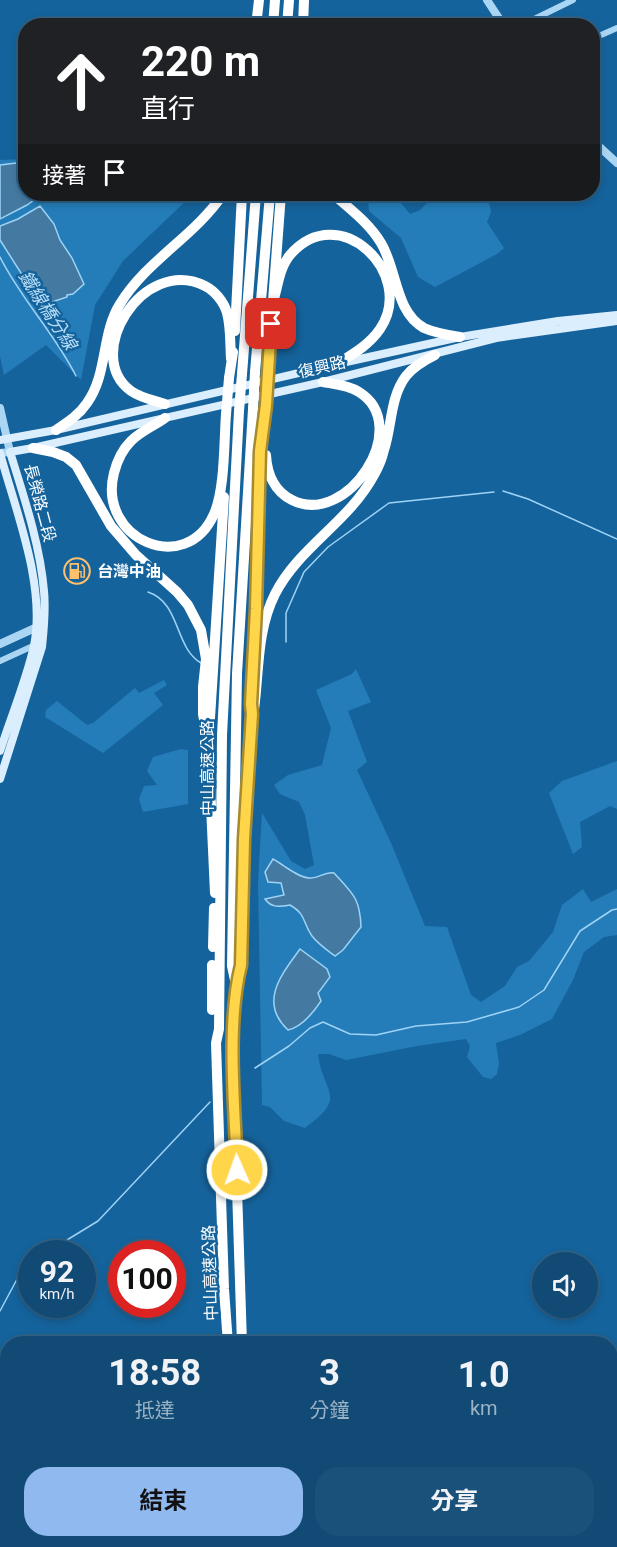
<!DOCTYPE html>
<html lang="zh-TW">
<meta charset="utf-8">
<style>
:root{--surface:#104a75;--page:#19517a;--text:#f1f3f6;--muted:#9cb3c5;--line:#306287;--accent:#90b9f0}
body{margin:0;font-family:Roboto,"Noto Sans TC",sans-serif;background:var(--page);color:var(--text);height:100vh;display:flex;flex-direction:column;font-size:22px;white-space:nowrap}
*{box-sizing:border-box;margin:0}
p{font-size:20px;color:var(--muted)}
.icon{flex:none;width:33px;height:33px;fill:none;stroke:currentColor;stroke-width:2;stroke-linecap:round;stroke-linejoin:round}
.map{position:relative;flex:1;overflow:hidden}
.details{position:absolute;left:0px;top:1336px;width:618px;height:212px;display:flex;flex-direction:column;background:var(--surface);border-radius:24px 24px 0 0;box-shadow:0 3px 9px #0003,0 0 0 2px var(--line)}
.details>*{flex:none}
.guide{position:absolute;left:18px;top:18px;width:582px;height:183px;border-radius:24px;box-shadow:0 3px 9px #0003,0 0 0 2px var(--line);background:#202124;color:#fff;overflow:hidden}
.controls{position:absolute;left:532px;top:1252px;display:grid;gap:12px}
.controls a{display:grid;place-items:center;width:66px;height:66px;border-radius:50%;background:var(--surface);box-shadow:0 3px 9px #0003,0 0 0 2px var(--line);font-size:30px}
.speed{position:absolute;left:18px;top:1240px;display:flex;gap:12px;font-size:30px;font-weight:700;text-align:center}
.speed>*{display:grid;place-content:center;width:78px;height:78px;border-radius:50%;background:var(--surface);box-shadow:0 3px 9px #0003,0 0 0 2px var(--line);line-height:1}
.speed small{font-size:15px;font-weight:400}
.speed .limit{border:9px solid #d22;background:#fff;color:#111}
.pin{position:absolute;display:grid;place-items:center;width:51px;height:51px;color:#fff;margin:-26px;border-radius:12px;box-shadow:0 3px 9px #0006}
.me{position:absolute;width:66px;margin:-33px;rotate:358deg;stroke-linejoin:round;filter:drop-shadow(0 0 4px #0008)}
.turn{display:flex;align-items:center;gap:21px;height:126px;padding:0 24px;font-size:27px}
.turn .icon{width:78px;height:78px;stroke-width:2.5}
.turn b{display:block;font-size:42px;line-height:51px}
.then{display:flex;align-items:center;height:57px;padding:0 24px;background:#0003;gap:12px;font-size:22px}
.eta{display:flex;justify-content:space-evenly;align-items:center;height:102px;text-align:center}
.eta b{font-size:36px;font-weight:700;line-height:42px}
.button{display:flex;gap:12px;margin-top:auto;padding:12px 24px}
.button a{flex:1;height:69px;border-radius:24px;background:var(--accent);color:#111;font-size:24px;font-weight:700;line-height:69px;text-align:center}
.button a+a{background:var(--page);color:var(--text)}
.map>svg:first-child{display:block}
.green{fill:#247db9}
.water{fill:#447aa2;stroke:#9ed3f6;stroke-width:1.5}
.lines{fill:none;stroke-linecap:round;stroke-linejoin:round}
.stream{stroke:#9ed3f6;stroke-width:1.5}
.minor{stroke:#abd6f3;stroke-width:6}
.tertiary{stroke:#abd6f3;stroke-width:8}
.secondary{stroke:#dbeefd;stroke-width:8}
.motorway{stroke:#fff;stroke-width:10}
.motorway-bridge{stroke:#fff;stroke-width:10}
.route-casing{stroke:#a68a30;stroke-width:15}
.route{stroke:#ffd54a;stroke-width:10}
.labels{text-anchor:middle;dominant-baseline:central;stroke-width:5;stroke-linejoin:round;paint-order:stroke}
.street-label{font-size:16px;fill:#fff;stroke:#15639c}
.poi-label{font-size:16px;font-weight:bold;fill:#fff;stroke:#15639c;text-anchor:start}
.water-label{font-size:18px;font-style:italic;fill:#b8dff9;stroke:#15639c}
</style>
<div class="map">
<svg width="617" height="1547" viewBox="0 0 617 1547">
<rect width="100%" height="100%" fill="#15639c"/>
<!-- green -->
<path class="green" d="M25 159 26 194H193L123 261 95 305 81 380 46 345 4 375 0 356V160Z
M374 194H394L410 214 420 210 429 201 423 194H456L467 203 475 195 489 202 491 212 487 222 504 248 497 254 435 287 418 277 401 238 369 211 368 200Z
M356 669 371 702 348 711 367 762 357 770 391 843 425 926 447 927 471 995 481 1002 505 986 517 967 529 961 553 932 562 905 583 889 591 902 617 889V935L604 937 584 952 573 980 552 1019 520 1035 496 1043 499 1064 497 1074 491 1079 483 1077 467 1057 470 1046 466 1039 417 1046 346 1060 329 1054H318C323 1094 349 1096 305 1128L284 1121 270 1107 262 1105 258 881 262 813 291 861 305 869 314 865 305 815 299 802 280 794 274 785 288 775 322 765 331 728 316 690 352 674Z
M164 680 167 685 154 693 163 705 103 753 45 717 46 710 57 701 87 725 93 723 135 688 139 693Z
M181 749 188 750V804L143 812 139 799 144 786 157 785 147 771 153 757Z
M617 761V809L610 806 580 822 582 847 573 854 549 793 562 781Z
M0 1493 7 1504 8 1540 27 1541 30 1547H0Z"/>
<!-- water -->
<path class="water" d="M16 163 25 164 26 194H42L27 205 0 219V165Z
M40 206 54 224 60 240 72 258 84 284 73 294 67 295V297L52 302 40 303 0 240V226L18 219Z
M273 859C284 865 297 877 309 878 318 879 325 871 334 873 353 894 360 898 361 927L343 950 335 956C327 950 318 944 312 936 302 922 307 915 290 905 280 907 271 908 265 899L284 895 281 883 268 882 265 872Z
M300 949 327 969 330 977 318 993 321 1001C313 1013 302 1027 288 1030 258 1002 282 974 300 949Z"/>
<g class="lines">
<!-- stream -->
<path class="stream" d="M0 257C21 299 55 334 76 376
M503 491 528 499 617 539
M148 592C181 603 174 647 201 663
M286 642V613L304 572 328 547 389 503 494 492
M255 1068 289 1046 310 1028 323 1022 350 1034 376 1035 416 1026 467 1022 519 1007 544 990 580 931 612 910 617 909
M44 1254 98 1221 210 1102
M0 1311 23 1268 32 1262"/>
<!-- minor -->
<path class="minor" d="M520 26 573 0
M592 39 617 28
M0 661 35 645"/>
<!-- tertiary -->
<path class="tertiary" d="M487 0 504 26
M592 140 617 163
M0 408 10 452 0 453
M0 644 35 628 40 629"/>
<!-- secondary -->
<path class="secondary" d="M0 440 56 430 337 364 460 337 558 321 617 315
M0 453C16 512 46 585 34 646 26 681 11 717 0 751
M0 779 42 647C44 628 46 610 44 591 40 544 24 497 10 452L33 448 323 382 496 338 617 321"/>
<!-- motorway -->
<path class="motorway" d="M256 26 259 0
M273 26 275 0
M287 26 289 0
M303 26 304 0
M333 194C350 209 369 223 381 243 397 269 395 312 424 328 435 333 448 335 460 337
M273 302C278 287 279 268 290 255 339 198 417 274 380 329 369 345 353 354 337 364
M235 331 242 194
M268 368 281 194
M255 372 270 194
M242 374 256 194
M229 378 233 352
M165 404C153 400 141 398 131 391 82 356 142 255 205 286 215 291 224 302 227 313 231 328 230 344 231 359
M165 418C154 426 141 431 131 441 122 450 117 461 114 473 97 539 186 578 214 514 225 490 224 441 226 414
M56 430C68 422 79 415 87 403 108 374 101 334 120 304 147 260 195 236 223 194
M33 448 53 452 66 457 76 465 111 526 136 555 177 592 188 605 201 630 206 659 203 687V714L208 741 215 893
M266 455C267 473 274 491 292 500 347 528 414 426 359 392 348 385 334 384 323 382
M255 641 260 451 265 405
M210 718 224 497
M213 947 214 908
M237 980 241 965C244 877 244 788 255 701 259 664 258 628 275 594 299 547 349 522 374 475 378 468 382 459 384 450 392 426 390 397 406 376 413 367 425 360 435 355
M212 1010V965
M228 1344 224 1289 216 1043 219 1029 222 735 239 411
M242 1344 233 1064 236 985 232 966 237 674 253 409
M241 1540V1547
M255 1540V1547"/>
<!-- motorway-bridge -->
<path class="motorway-bridge" d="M265 405 268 368
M253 409 255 372
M239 411 242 374
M226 414 229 378"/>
</g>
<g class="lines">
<!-- route casing -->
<g class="route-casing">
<path id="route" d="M237 1170C235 1108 226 1025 241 965L244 839 252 714 251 704 256 609 260 451 266 405 271 324"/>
</g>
<!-- route -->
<use href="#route" class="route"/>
</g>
<!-- icons -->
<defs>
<g id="fuel-ring" transform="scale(1.35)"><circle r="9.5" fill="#15639c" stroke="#ffc06d" stroke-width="1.5"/><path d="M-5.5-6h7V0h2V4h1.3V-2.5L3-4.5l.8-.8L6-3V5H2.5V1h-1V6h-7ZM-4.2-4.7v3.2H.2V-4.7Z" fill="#ffc06d"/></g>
</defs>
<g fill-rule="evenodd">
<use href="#fuel-ring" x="77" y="571"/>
</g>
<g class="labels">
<!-- street labels -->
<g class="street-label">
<text transform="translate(322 367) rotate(-13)">復興路</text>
<text transform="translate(40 503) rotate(75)">長榮路二段</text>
<text transform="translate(207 768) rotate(-90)">中山高速公路</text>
<text transform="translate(210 1273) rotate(-92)">中山高速公路</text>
</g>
<!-- poi labels -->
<g class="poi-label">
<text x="97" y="571">台灣中油</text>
</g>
<!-- water labels -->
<g class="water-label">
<text transform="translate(48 310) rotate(57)">鐵線橋分線</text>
</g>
</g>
</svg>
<div class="controls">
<a><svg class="icon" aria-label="sound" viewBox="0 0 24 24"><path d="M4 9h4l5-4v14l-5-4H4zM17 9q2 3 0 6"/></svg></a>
</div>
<div class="speed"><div>92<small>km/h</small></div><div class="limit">100</div></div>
<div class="pin" style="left:271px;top:324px;background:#d93025"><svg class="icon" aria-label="arrive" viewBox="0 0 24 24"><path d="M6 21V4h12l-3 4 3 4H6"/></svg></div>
<svg class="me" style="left:237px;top:1170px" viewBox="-20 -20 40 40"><circle r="17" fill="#ffd54a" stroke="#fff" stroke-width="3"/><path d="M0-11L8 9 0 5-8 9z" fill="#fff"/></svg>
<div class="guide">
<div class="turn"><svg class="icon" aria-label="ahead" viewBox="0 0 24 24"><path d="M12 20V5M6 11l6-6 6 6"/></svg><div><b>220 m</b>直行</div></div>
<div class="then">接著<svg class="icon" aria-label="arrive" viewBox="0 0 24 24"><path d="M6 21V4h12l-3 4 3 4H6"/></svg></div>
</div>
<section class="details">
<div class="eta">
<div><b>18:58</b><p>抵達</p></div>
<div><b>3</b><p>分鐘</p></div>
<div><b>1.0</b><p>km</p></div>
</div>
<div class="button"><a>結束</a><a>分享</a></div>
</section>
</div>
